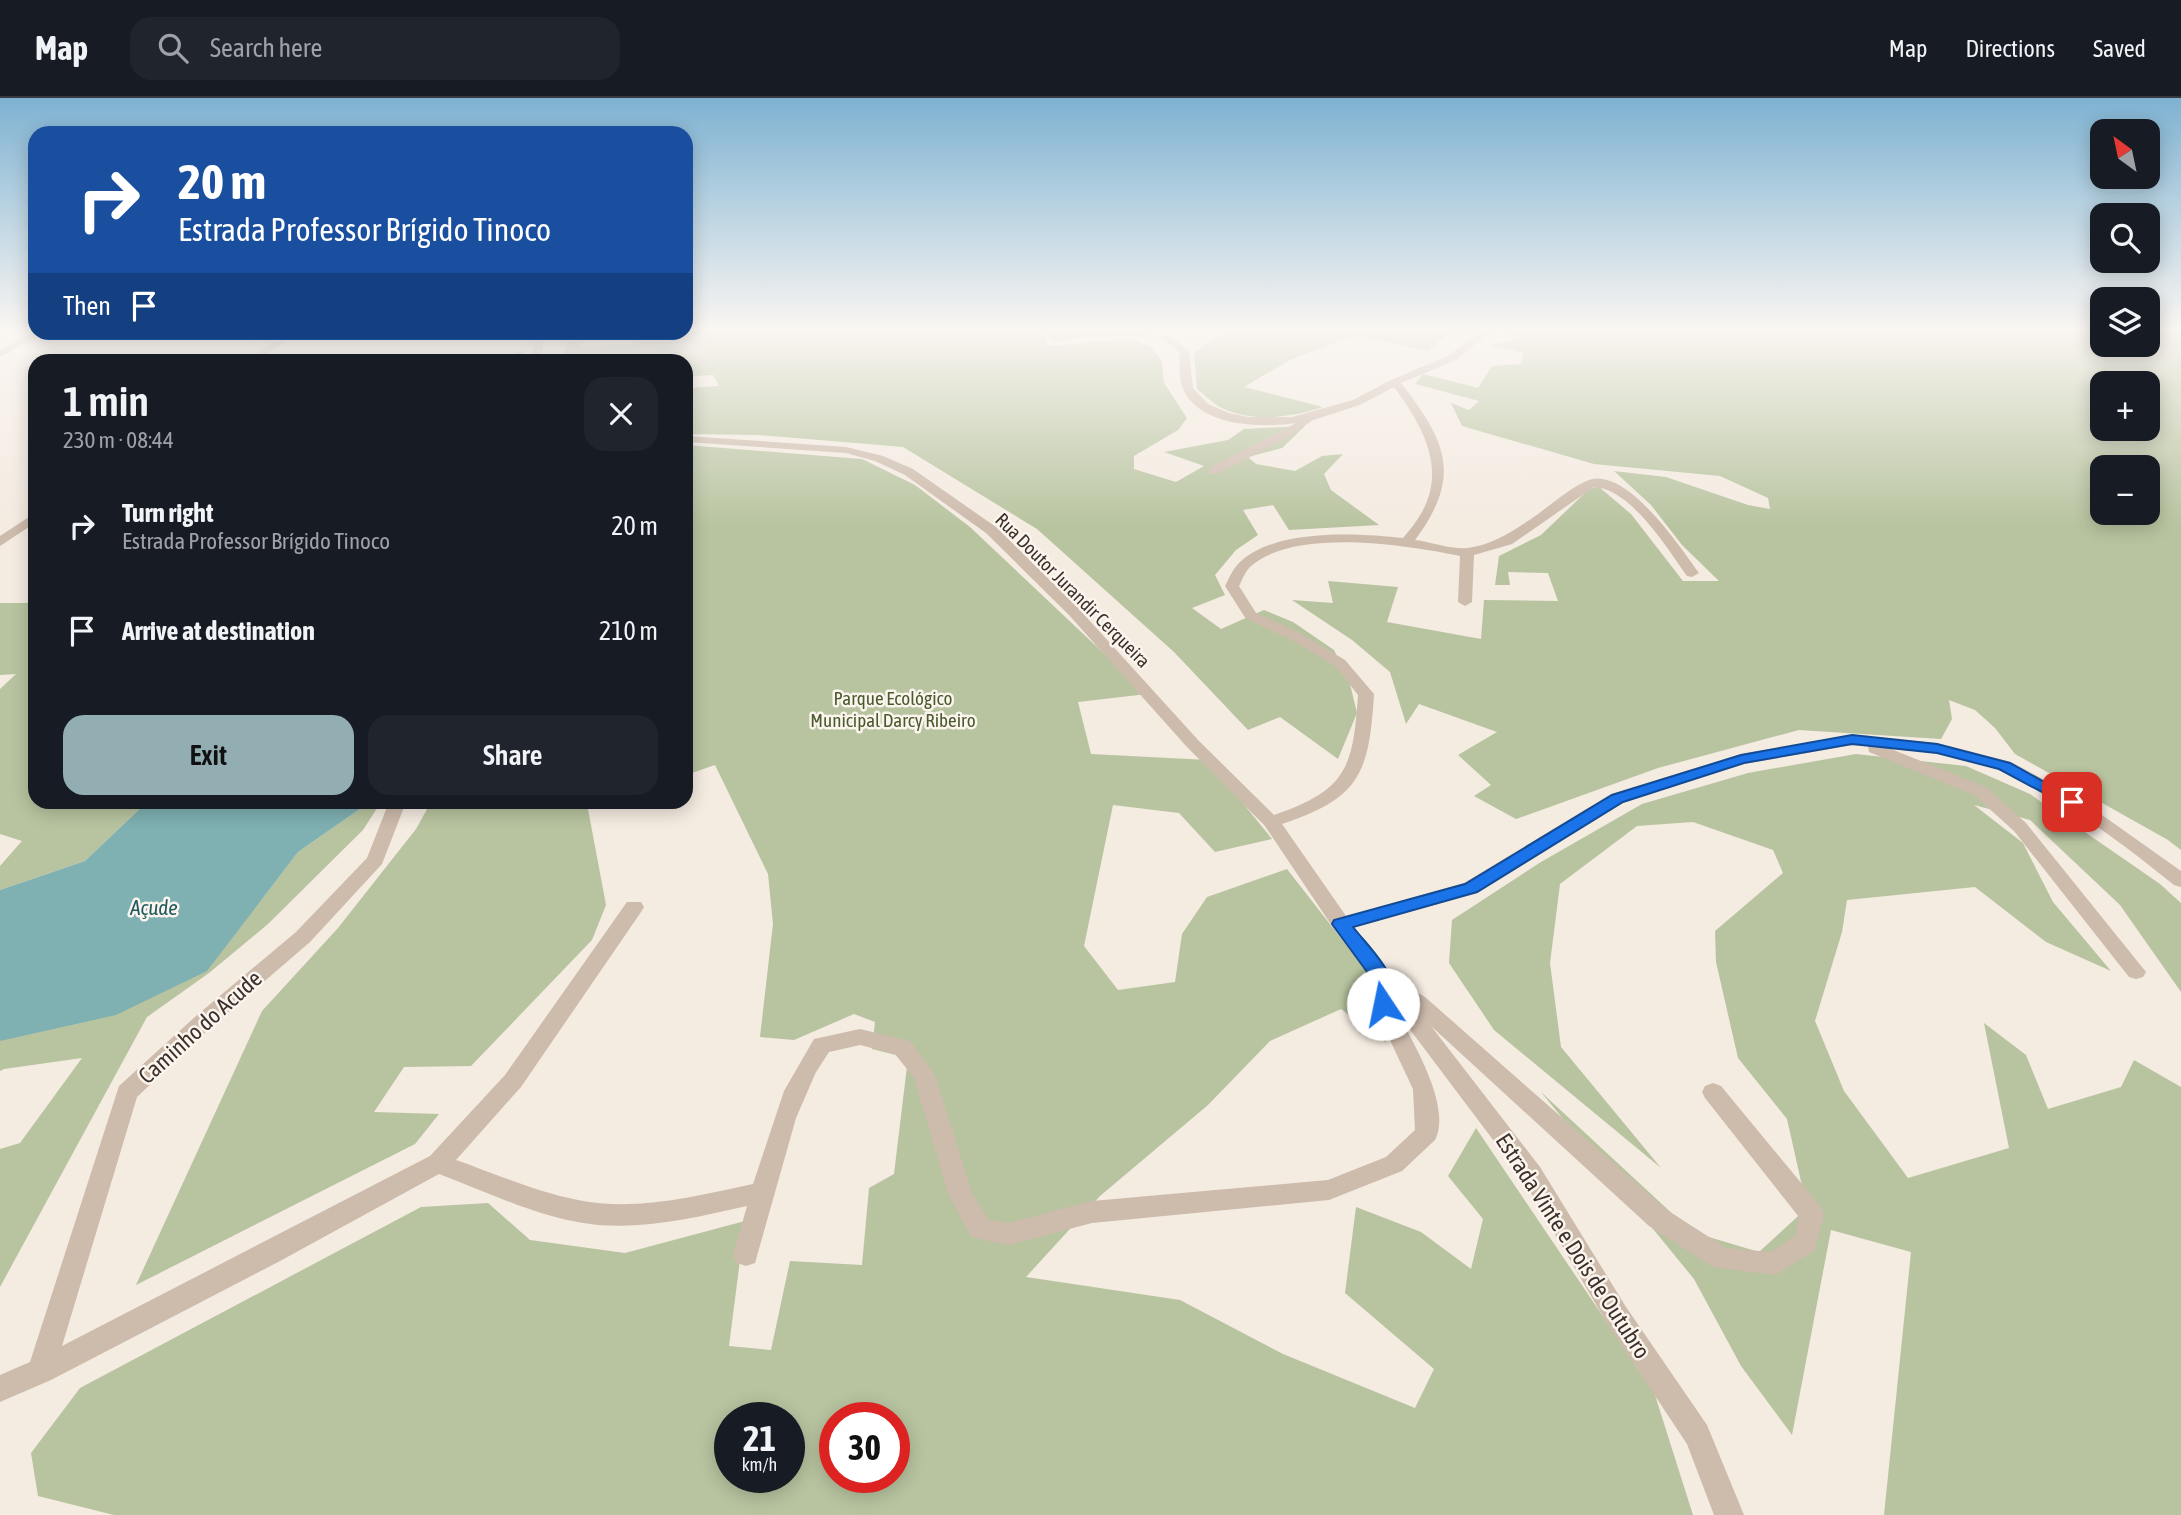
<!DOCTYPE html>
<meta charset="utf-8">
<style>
:root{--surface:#171b24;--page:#20242c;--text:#f1f3f6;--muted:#9ea1a6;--line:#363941;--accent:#92aeb2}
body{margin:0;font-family:"Asap Condensed",sans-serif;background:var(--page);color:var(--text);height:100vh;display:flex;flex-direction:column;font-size:26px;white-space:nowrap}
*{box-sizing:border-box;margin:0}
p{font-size:23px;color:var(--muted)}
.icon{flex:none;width:38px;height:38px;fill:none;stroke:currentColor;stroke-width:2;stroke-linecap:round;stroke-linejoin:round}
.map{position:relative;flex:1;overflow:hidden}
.details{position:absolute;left:28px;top:256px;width:665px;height:455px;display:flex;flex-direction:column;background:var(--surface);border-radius:21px;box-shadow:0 4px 18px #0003}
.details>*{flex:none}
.banner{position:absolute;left:28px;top:28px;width:665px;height:214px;border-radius:21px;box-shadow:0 4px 18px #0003;background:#1a4fa0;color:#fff;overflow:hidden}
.needle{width:46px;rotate:327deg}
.buttons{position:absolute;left:2090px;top:21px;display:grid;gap:14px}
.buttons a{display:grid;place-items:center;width:70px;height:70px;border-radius:14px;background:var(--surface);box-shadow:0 4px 18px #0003;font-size:35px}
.speed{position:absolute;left:714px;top:1304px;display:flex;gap:14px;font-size:35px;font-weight:700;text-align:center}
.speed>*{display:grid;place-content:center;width:91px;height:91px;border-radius:50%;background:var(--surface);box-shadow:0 4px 18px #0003;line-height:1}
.speed small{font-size:18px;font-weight:400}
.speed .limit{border:10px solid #d22;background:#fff;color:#111}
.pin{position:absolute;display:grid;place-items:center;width:60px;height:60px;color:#fff;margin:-30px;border-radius:14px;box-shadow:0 4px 10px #0006}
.me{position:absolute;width:77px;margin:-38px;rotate:349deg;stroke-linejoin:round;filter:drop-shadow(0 0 5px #0008)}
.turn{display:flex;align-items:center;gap:24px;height:147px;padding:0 35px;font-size:32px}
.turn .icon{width:91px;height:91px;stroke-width:2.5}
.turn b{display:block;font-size:49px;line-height:60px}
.then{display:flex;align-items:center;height:66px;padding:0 35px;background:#0003;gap:14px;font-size:26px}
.round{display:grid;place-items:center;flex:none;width:74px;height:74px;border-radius:21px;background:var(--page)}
.summary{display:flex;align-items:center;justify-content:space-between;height:119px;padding:0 35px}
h1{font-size:42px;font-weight:600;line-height:52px}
.button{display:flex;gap:14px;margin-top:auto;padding:14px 35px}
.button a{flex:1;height:80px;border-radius:21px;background:var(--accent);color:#111;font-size:28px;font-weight:600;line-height:80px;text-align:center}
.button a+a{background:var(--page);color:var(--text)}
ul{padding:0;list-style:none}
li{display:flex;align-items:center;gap:21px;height:105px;padding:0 35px}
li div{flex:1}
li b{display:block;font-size:26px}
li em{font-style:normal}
header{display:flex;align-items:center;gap:42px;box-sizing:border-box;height:98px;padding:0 35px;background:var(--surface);border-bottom:2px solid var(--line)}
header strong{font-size:33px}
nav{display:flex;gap:38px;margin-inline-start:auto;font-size:24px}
.search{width:490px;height:63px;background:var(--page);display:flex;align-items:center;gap:18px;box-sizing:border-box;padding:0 24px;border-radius:21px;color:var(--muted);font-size:26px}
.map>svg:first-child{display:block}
.green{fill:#b8c4a0;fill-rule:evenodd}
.water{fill:#7fb0b2}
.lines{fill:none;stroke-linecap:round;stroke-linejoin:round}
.minor{fill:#cdbbac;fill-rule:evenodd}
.route{fill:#1a73e8;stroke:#114b97;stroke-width:2}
.labels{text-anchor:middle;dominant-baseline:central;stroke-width:5;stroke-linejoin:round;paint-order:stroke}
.street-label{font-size:19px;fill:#3b302b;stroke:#fbf5ee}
.park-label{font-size:19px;fill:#4a5a2e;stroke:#fbf5ee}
.water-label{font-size:21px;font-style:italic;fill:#1f5a5e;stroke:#fbf5ee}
.near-street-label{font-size:23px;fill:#3b302b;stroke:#fbf5ee}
</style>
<header>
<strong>Map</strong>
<div class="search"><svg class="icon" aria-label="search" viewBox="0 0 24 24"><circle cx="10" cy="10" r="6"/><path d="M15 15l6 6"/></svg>Search here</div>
<nav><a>Map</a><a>Directions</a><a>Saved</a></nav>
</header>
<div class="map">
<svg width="2181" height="1417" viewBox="0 0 2181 1417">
<rect width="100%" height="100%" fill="#f4ebe1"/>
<!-- green -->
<path class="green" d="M686 230H1040L1048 248 1130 241 1150 248 1162 263 1164 285 1187 320 1178 332 1134 358V371L1176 384 1204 368 1164 354 1228 342 1244 331 1305 328 1282 350 1248 359 1256 366 1295 373 1322 358 1343 356 1324 376 1331 392 1379 427 1289 432 1273 407 1243 412 1258 437 1236 452 1215 477 1225 497 1192 510 1221 531 1264 512 1293 524 1334 552 1350 586 1357 615 1338 661 1280 619 1248 632 1174 554 1037 431 903 349 758 337 686 336V290L719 288 713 277 693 278 686 274V262H565L564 252 571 234 586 235 581 249 633 246 632 235 686 234Z
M1087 230H1163L1142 238H1090L1052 244 1050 236 1088 232Z
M1237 230H1484L1474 235 1452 233 1428 253 1355 237 1290 262 1244 289 1323 309C1292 319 1256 325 1224 311 1214 307 1205 297 1197 291L1194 255 1209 244Z
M1502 230H2102V247H2147V230H2181V752L2168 742 2015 656 1995 630 1975 612 1949 602 1952 621 1941 641 1799 632 1658 670 1516 721 1474 698 1491 687 1458 657 1497 634 1419 606 1406 626 1390 574 1352 542 1292 502 1333 505 1328 483 1398 489 1387 524 1481 541 1484 502 1558 503 1548 475 1508 474 1510 487H1495L1499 458 1541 437 1588 392 1598 388 1631 416 1683 483H1719L1682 447 1651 407 1614 373 1666 379 1748 407 1770 411 1768 400 1720 378 1594 366 1462 328 1451 305 1469 312 1479 303 1415 286 1423 276 1478 290 1492 268 1520 266 1524 255 1490 247 1521 240ZM2102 285H2147V331H2102ZM2102 369H2147V415H2102Z
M522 253 528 262H281L286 259 499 260Z
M686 347 862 361 915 387 970 429 1147 596 1078 604 1091 656 1208 662 1272 741 1215 754 1179 715 1113 707 1084 848 1118 892 1175 884 1182 836 1207 799 1287 771 1375 884 1386 945 1341 911 1270 943 1208 1007 1100 1098 1026 1179 1180 1202 1283 1256 1415 1310 1434 1271 1345 1195 1356 1109 1421 1134 1471 1171 1483 1121 1448 1078 1476 1030 1654 1294 1693 1417H114L38 1398 31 1355 80 1290 421 1109 488 1105 530 1142 625 1155 745 1123 729 1248 771 1252 790 1163 862 1167 869 1090 894 1076 908 960 872 951 875 924 854 916 794 942 760 939 773 826 768 776 715 667 686 677ZM730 1320H789V1379H730ZM835 1320H894V1379H835Z
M0 505H35V704H147L85 763 0 792V768L22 743 0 736V591L16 576 0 577Z
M1856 656 1966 668 2030 696 2160 786 2181 805V894L2120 807 2030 722 1974 707 2023 745 2053 804 2111 873 2046 844 1975 789 1847 802 1842 834 1815 923 1844 993 1908 1080 2009 1050 1984 925 2026 957 2048 1011 2121 989 2134 962 2181 989V1417H1884L1911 1154 1831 1132 1792 1337 1741 1268 1694 1181 1541 994 1692 1134 1759 1154 1807 1110 1787 1021 1738 960 1716 864 1715 833 1783 775 1773 752 1693 724 1637 728 1560 786 1550 865 1561 949 1661 1070 1494 932 1449 865 1452 822 1541 764 1642 706 1748 675Z
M370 704H381L363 732 268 826 209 875 147 919 0 1189V1051L20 1045 82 960 4 971 0 973V943L261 802 298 754Z
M431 704H608L588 711 606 807 592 842 471 968 404 969 374 1014 439 1016 415 1046 136 1187 262 913 338 830 416 731Z"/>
<!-- water -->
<path class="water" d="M147 704H370L298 754 207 873 116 917 0 943V792L85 763Z"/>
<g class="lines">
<!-- minor -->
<path class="minor" d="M697 230H707L704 264 699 267 694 264Z
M1484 231 1492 233 1456 262 1401 285C1446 343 1463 378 1415 442 1431 444 1453 452 1468 450 1492 447 1511 434 1531 421 1547 410 1572 388 1589 382 1627 369 1680 449 1699 475L1692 479 1687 478C1667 450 1631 391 1594 389L1512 446 1474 457 1472 504 1465 508 1458 504 1460 458C1406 447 1294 429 1250 469 1245 474 1242 482 1239 488L1256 515 1300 535 1345 562 1374 596C1369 676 1360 700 1282 726L1346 818 1464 785 1611 696 1741 656 1852 637 1937 645 2011 664 2078 700 2181 773V789L2174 787C2121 744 2064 701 2001 673 1967 657 1927 654 1891 651L1986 689 2026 725 2146 874 2143 879 2136 881 2129 879 2014 733 1974 697 1869 654 1868 648 1852 647 1744 666 1623 704 1478 795 1354 829 1395 882 1425 899 1667 1112 1726 1150 1771 1154 1795 1138 1799 1119 1705 1000 1702 994 1705 988 1713 985 1721 988 1821 1109 1824 1117 1815 1152 1775 1177 1713 1169 1649 1128 1431 928 1540 1069 1626 1209 1707 1327 1744 1417H1714L1687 1346 1608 1227 1524 1083 1399 917C1414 947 1452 1009 1435 1042L1402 1073 1329 1102 1092 1125 1008 1147 971 1139 949 1098 914 980 895 956 860 947 829 954 816 974 796 1020 755 1165 746 1168 737 1165 733 1157 747 1108C698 1119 648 1131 598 1127 543 1122 490 1095 439 1076L280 1163 51 1282 0 1304V1277L30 1264 119 988 196 918 296 834 367 760 389 704H406L382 766 310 844 210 930 137 999 62 1248 430 1058 505 977 627 804H641L644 809 641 814 521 989 456 1062C496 1076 535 1094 578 1102 636 1114 696 1098 753 1086L784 993 814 941 860 931 910 943 935 977 972 1095 988 1121 1008 1125 1092 1103 1328 1082 1386 1059 1415 1032 1413 991 1373 906V882L1334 831 1265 728 1187 649 1069 517 986 435 905 377 875 363 846 355 686 344V338L846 349 883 358 913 371 996 429 1079 511 1199 643 1274 717C1347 692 1353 670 1358 597L1335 568 1290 541 1246 521 1225 488C1229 480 1233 471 1239 465 1274 430 1358 435 1403 440 1410 432 1417 423 1422 414 1447 368 1421 326 1394 289L1360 307 1313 322 1287 340 1217 376H1209V370L1296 325C1262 330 1202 329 1184 293 1178 281 1180 267 1179 254L1160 239 1168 237 1189 253 1193 290 1208 306 1229 315 1248 319H1292L1353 302 1391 282 1448 258Z
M35 233 45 234 0 259V252Z
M285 234H296L260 262H249Z
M536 234H545L541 262H531Z
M35 415V425L0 448V438Z"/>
</g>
<!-- sky -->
<linearGradient id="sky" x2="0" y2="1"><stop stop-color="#7eb2d2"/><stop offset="0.54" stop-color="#faf6f2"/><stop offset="1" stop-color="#faf6f2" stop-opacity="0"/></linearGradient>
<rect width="2181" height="428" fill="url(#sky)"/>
<!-- route -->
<path class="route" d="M1852 637 1937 646 2010 665 2080 704 2077 707H2066L1999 671 1937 655 1852 646 1744 665 1623 704 1477 794 1353 829C1369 850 1406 882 1390 911H1376L1373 906V882L1332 826 1334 822 1465 786 1612 697 1741 657Z"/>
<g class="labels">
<!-- street labels -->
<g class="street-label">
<text transform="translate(1073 492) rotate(45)">Rua Doutor Jurandir Cerqueira</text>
</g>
<!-- park labels -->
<g class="park-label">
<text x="893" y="600">Parque Ecológico<tspan x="893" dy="22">Municipal Darcy Ribeiro</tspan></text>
</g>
<!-- water labels -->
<g class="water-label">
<text x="154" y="809">Açude</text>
</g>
<!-- near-street labels -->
<g class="near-street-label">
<text transform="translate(200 929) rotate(-42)">Caminho do Acude</text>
<text transform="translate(1573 1148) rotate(57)">Estrada Vinte e Dois de Outubro</text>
</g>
</g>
</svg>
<div class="buttons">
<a><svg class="needle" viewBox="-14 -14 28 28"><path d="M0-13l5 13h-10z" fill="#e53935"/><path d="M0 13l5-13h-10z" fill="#9ea1a6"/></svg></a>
<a><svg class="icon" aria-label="search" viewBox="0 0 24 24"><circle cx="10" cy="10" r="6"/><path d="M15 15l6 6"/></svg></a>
<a><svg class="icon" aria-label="layers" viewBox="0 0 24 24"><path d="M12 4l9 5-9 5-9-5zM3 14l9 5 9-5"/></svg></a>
<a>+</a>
<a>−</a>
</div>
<div class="speed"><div>21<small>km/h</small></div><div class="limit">30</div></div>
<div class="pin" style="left:2072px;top:704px;background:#d93025"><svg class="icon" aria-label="arrive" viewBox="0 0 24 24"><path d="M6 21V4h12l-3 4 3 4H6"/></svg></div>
<svg class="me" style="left:1383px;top:906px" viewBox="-20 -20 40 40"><circle r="19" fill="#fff"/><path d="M0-13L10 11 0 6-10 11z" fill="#1a73e8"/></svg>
<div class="banner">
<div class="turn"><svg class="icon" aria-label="right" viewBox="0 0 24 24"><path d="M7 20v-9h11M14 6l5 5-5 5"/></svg><div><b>20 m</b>Estrada Professor Brígido Tinoco</div></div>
<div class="then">Then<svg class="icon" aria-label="arrive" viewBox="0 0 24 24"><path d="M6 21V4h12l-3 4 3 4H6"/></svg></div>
</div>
<section class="details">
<div class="summary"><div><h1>1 min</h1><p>230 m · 08:44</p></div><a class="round"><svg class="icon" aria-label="close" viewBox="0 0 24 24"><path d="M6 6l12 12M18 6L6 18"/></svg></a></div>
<ul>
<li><svg class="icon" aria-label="right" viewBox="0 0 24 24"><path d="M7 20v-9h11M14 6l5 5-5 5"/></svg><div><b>Turn right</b><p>Estrada Professor Brígido Tinoco</p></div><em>20 m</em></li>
<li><svg class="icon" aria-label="arrive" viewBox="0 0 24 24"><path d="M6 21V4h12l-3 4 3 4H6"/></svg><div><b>Arrive at destination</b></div><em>210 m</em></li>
</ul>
<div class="button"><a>Exit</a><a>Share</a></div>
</section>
</div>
